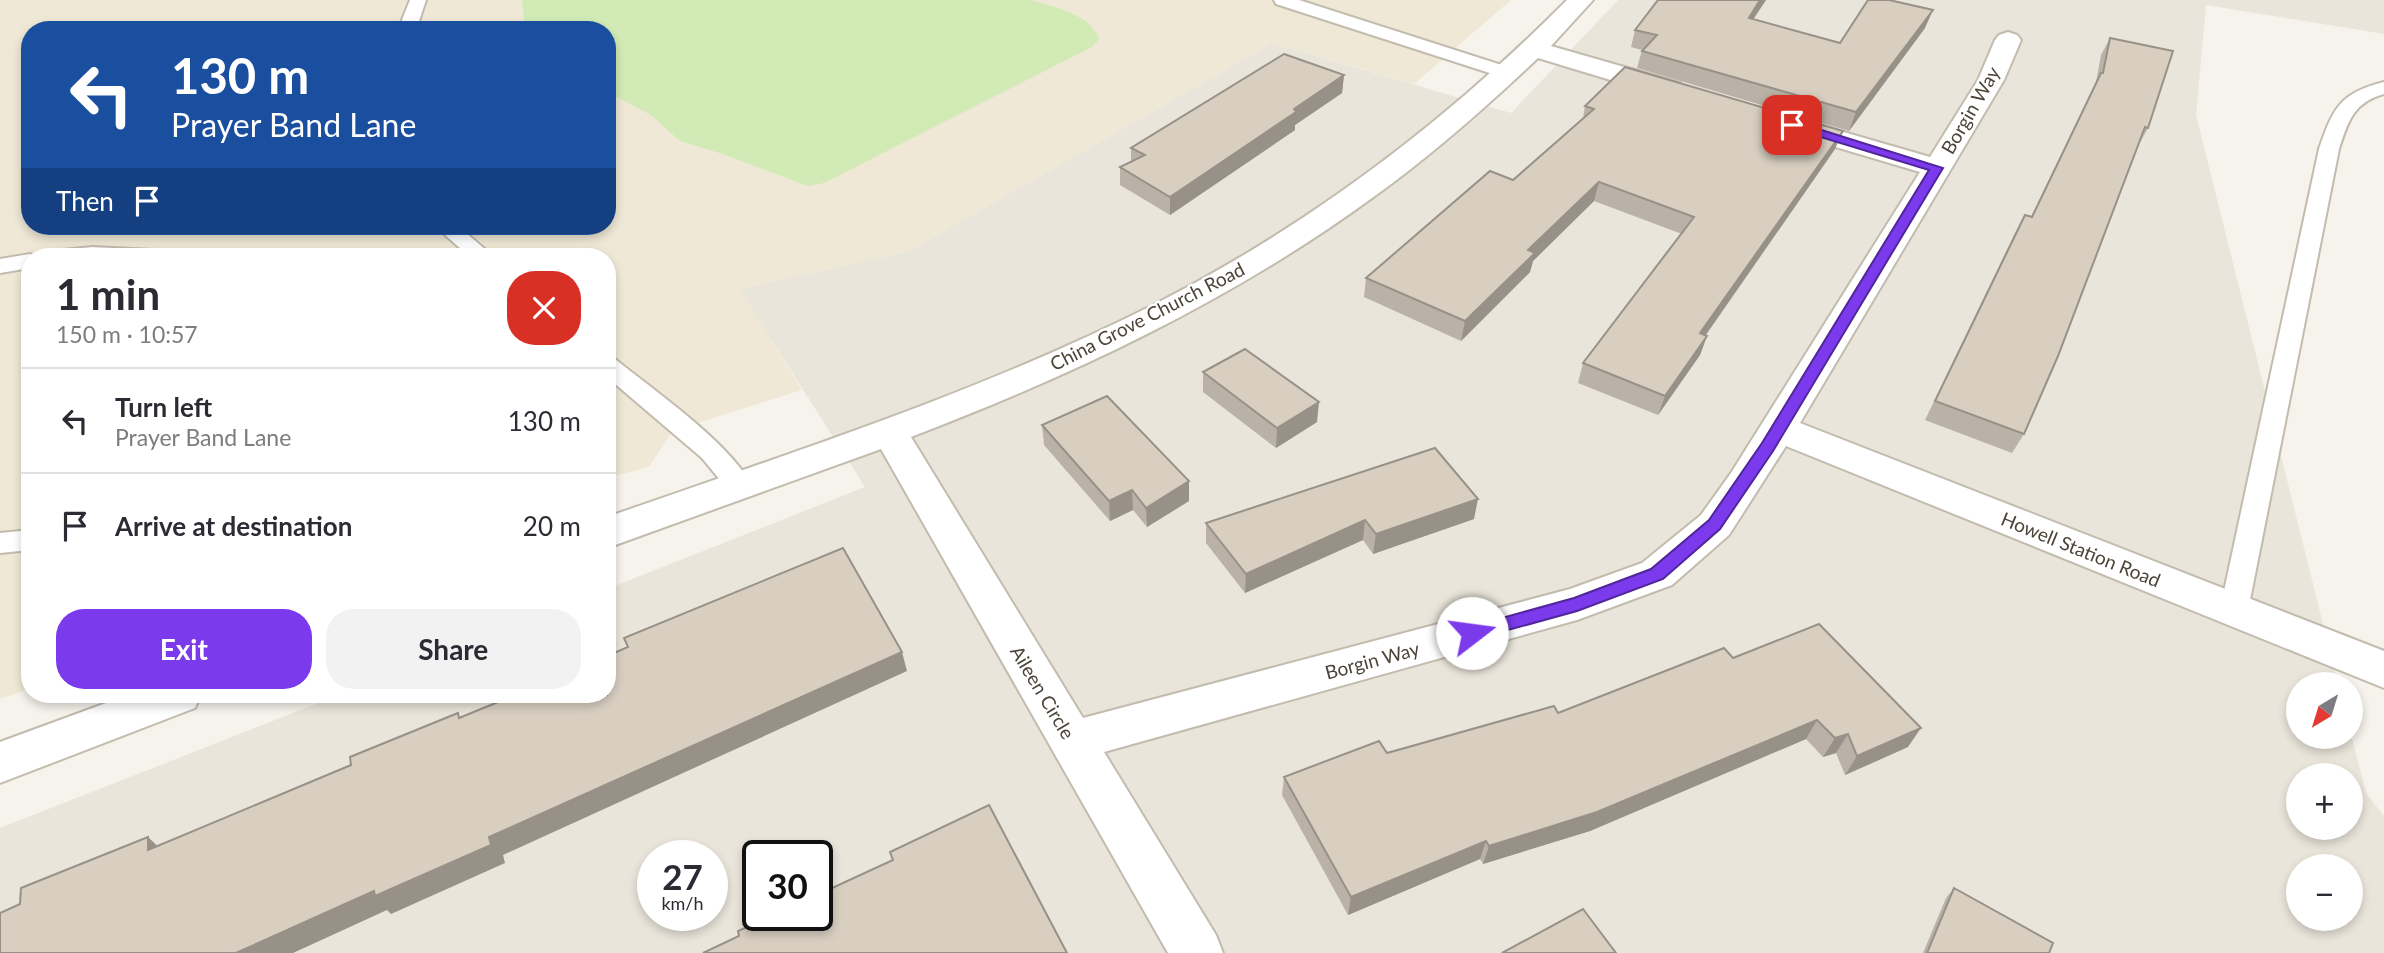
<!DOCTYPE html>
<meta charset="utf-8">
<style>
:root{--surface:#fff;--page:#f2f2f3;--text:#2b2b33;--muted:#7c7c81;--line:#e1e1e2;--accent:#7c3aed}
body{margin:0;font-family:Lato,sans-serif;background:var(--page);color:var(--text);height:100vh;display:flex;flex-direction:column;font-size:26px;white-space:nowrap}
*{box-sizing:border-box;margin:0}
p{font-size:23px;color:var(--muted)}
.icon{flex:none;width:38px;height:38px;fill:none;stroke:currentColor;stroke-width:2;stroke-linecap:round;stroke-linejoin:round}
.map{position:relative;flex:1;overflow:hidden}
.drawer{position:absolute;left:21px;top:248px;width:595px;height:455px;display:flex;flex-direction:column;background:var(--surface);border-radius:28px;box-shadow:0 4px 10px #0003}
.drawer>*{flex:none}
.hud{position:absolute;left:21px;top:21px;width:595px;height:214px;border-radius:28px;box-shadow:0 4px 10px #0003;background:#1a4fa0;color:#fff;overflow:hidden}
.needle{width:46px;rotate:218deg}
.fabs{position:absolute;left:2286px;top:672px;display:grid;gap:14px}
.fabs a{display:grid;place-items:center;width:77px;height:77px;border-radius:50%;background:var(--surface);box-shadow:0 4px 10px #0003;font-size:35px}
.speed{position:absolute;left:637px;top:840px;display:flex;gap:14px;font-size:35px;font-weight:700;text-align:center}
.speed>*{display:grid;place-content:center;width:91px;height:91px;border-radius:50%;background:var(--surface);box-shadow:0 4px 10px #0003;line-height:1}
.speed small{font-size:18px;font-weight:400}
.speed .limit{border:4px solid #111;border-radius:10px;background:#fff;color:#111}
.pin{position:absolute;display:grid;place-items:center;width:60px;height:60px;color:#fff;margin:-30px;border-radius:14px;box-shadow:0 4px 10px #0006}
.me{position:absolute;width:77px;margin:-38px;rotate:75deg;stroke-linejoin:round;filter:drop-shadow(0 0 5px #0008)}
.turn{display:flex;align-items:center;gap:24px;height:147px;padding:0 35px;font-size:32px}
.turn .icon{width:91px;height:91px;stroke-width:2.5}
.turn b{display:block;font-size:49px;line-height:60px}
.then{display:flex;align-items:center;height:66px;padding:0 35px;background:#0003;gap:14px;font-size:26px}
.round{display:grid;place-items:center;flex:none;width:74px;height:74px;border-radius:28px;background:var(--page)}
.summary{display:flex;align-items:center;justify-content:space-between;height:119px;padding:0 35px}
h1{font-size:42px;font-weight:700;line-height:52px}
.button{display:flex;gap:14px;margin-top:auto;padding:14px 35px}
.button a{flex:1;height:80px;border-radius:28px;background:var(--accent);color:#fff;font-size:28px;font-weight:700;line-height:80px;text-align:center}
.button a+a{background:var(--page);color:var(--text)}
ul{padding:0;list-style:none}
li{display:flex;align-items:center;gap:21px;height:105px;padding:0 35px;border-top:2px solid var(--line)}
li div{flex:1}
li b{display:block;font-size:26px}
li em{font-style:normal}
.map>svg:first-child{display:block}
.residential{fill:#eae5da;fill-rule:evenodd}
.education{fill:#efe8d6;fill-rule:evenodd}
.green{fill:#d2eab5}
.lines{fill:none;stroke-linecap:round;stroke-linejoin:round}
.lane-casing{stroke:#c2bbae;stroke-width:4}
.street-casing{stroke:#c2bbae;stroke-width:4}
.lane{fill:#fff;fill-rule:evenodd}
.street{fill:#fff;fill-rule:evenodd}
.wall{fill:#bab2a6}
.shaded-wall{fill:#979187}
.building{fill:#d8cfc1;stroke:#979187;stroke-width:2}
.route{fill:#7c3aed;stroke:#51269a;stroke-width:2}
.labels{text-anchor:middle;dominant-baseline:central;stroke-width:5;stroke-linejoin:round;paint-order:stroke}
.street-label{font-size:19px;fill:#4b4439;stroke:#fff}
</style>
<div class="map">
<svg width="2384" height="953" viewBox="0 0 2384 953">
<rect width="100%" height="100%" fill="#f6f3ec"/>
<!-- residential -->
<path class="residential" d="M1618 0H2384V34L2206 5 2196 115 2338 684H2298V737H2350V731L2366 793 2384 816V953H0V828L339 695H607V589L865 487 739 289 909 251 1272 43 1511 113ZM2298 775H2350V828H2298ZM653 856H712V915H653ZM758 856H817V915H758ZM2298 866H2350V919H2298Z"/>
<!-- education -->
<path class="education" d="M0 0H1511L1414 84 1272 43 909 251 740 289 802 390 672 431 649 467 607 478V257H30V688L0 699ZM30 30H607V226H30Z"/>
<!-- green -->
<path class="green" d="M522 0H1031C1053 7 1091 14 1099 39L1092 47 824 183 808 186 723 154 680 141 651 115 607 92V30H525Z"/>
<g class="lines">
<!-- lane casing -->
<g class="lane-casing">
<path id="lane" d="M410 0H426L416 30H398Z
M1274 0H1299L1514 69 1517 73 1508 78 1502 77 1276 4Z
M2384 82V94C2354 102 2348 121 2339 149L2248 610 2244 618 2234 621 2224 618 2220 610 2319 149C2333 108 2340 93 2384 82Z
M435 226H458L494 257H470Z
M92 247 154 250 162 252 165 257H40L43 252Z
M30 254 38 257H30V268L0 273V259Z
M607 356 615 359C657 393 725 439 752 485L748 492 739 494 730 492 702 458 607 377Z
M30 530V550L0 553V533Z"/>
</g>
<!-- street casing -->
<g class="street-casing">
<path id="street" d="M1567 0H1593L1551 46 1680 83 1684 89 1680 95 1670 97 1660 95 1538 58C1485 108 1431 156 1372 198 1231 301 1073 375 911 437L1083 718 1570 589 1642 563 1701 515 1731 473 1920 172 1778 130 1774 124 1778 118 1788 116 1930 157 1978 80 1995 40 1999 35 2008 32 2017 35 2021 40 2004 80 1800 423 2384 651V688L1786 446 1729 535 1672 585 1577 620 1104 752 1216 935 1223 953H1168L881 449 607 548V517C794 452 982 392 1159 302 1311 224 1447 121 1567 0Z
M128 695H201L195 708 0 783V742Z"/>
</g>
<!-- lane -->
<use href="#lane" class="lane"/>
<!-- street -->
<use href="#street" class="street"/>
</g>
<!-- wall -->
<path class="wall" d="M1766 0 1753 19 1840 43 1925 28 1849 131 1637 68 1642 50 1631 47 1635 30Z
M2110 38 2148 128 2138 146 2024 434 2012 453 1925 420 2015 233 2025 215 2031 217 2096 82 2101 55Z
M1344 75 1342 93 1295 125V130L1170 215 1120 185V167L1131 162V148Z
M1585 106 1835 149 1706 335 1707 336 1700 355 1658 415 1578 383 1583 363 1682 234 1594 201 1533 261 1530 272 1461 341 1364 297 1366 278 1513 180 1583 118Z
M1203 372 1317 422 1276 448 1203 392Z
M1042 425 1189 481V501L1147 527 1133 510 1110 521 1044 445Z
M1474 519 1373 554 1363 540 1245 593 1206 543V523Z
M1733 658 1908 747 1845 775 1836 753 1823 757 1806 739 1590 831 1483 864 1480 859 1348 915 1282 795 1284 777 1558 713Z
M1954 888 2049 953H1923L1946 898Z"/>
<!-- shaded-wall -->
<path class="shaded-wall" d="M1760 0H1766L1743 35 1749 18Z
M1933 10 1925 28 1849 131 1856 112Z
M1344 75 1342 93 1295 125V130L1170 215V197L1294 109Z
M1843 131 1835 149 1693 353 1700 333Z
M1599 182 1594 201 1533 261 1530 272 1461 341 1465 321 1528 250Z
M1707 336 1700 355 1658 415 1665 396Z
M1319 402 1317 422 1276 448 1277 428Z
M1189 481V501L1147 527 1146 508Z
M1132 490 1133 510 1110 521 1109 501Z
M1478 499 1474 519 1373 554 1376 534Z
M1365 520 1363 540 1245 593 1246 574Z
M902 652 907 671 503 855 505 863 391 914 387 910 293 953H236L489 837Z
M1817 720 1806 739 1590 831 1483 864 1489 846Z
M1921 728 1908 747 1845 775 1857 756Z
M1848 734 1836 753 1823 757 1835 738Z
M148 837 168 856 148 850Z
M1486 841 1480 859 1348 915 1351 897Z"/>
<!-- building -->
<path class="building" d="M1658 0H1760L1749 18 1840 43 1868 0H1889L1933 10 1856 112 1642 51 1657 35 1635 30Z
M2110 38 2173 51 2148 128 2145 127 2058 356 2024 434 1935 401 2025 215 2032 217 2101 73H2103Z
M1284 54 1344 75 1294 109 1296 112 1170 197 1120 167 1145 155 1131 148Z
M1625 67 1843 131 1700 333 1707 336 1665 396 1583 363 1694 217 1599 182 1528 250 1535 253 1465 321 1366 278 1490 171 1513 180 1594 109 1585 106Z
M1245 349 1319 402 1277 428 1203 372Z
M1107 396 1189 481 1146 508 1132 490 1109 501 1042 425Z
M1435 448 1478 499 1376 534 1365 520 1246 574 1206 523Z
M843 548 902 652 489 837 491 845 375 896 374 891 236 953H0V913L20 904 21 888 148 837V850L351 765 350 757 458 713 459 718 515 695H607V656L628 647 624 638Z
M1819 624 1921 728 1857 756 1848 734 1835 738 1817 720 1597 812 1489 846 1486 841 1351 897 1284 777 1379 741 1387 753 1554 706 1558 713 1724 648 1733 658Z
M989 805 1067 953H703L739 936 738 931 773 915H817V895L893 860 890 852Z
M1954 888 2053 943 2049 953H1927Z
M1583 909 1616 953H1502Z"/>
<!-- route -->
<path class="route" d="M1788 122H1796L1943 168 1773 451 1720 529 1663 579 1577 611 1472 640 1466 638 1463 633 1466 628 1574 598 1651 569 1709 520 1762 443 1929 170 1788 127Z"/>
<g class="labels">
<!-- street labels -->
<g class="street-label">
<text transform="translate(1970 110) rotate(-60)">Borgin Way</text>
<text transform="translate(1147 316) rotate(-27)">China Grove Church Road</text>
<text transform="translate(2081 549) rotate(22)">Howell Station Road</text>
<text transform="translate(1372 660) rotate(-15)">Borgin Way</text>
<text transform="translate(1043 692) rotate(59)">Aileen Circle</text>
</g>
</g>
</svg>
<div class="fabs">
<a><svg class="needle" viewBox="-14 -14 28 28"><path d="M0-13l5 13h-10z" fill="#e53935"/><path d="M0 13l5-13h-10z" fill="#7c7c81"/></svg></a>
<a>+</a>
<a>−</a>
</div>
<div class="speed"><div>27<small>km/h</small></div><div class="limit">30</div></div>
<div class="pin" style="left:1792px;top:125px;background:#d93025"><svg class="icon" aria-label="arrive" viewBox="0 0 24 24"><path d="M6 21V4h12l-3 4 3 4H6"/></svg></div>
<svg class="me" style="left:1472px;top:633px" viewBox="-20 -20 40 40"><circle r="19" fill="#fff"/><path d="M0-13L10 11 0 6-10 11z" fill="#7c3aed"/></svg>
<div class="hud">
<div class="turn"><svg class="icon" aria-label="left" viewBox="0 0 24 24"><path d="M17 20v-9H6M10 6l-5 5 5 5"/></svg><div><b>130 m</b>Prayer Band Lane</div></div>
<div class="then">Then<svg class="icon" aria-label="arrive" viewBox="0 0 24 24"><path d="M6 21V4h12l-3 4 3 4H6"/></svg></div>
</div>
<section class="drawer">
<div class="summary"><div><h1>1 min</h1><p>150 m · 10:57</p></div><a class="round" style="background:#d93025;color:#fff"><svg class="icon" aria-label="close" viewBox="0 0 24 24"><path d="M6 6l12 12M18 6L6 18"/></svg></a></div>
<ul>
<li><svg class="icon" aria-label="left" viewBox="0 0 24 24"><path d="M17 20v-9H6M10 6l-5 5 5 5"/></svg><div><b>Turn left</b><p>Prayer Band Lane</p></div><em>130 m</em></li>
<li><svg class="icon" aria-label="arrive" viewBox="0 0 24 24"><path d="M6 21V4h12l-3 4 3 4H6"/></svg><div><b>Arrive at destination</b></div><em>20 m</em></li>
</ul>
<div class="button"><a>Exit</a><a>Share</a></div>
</section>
</div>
